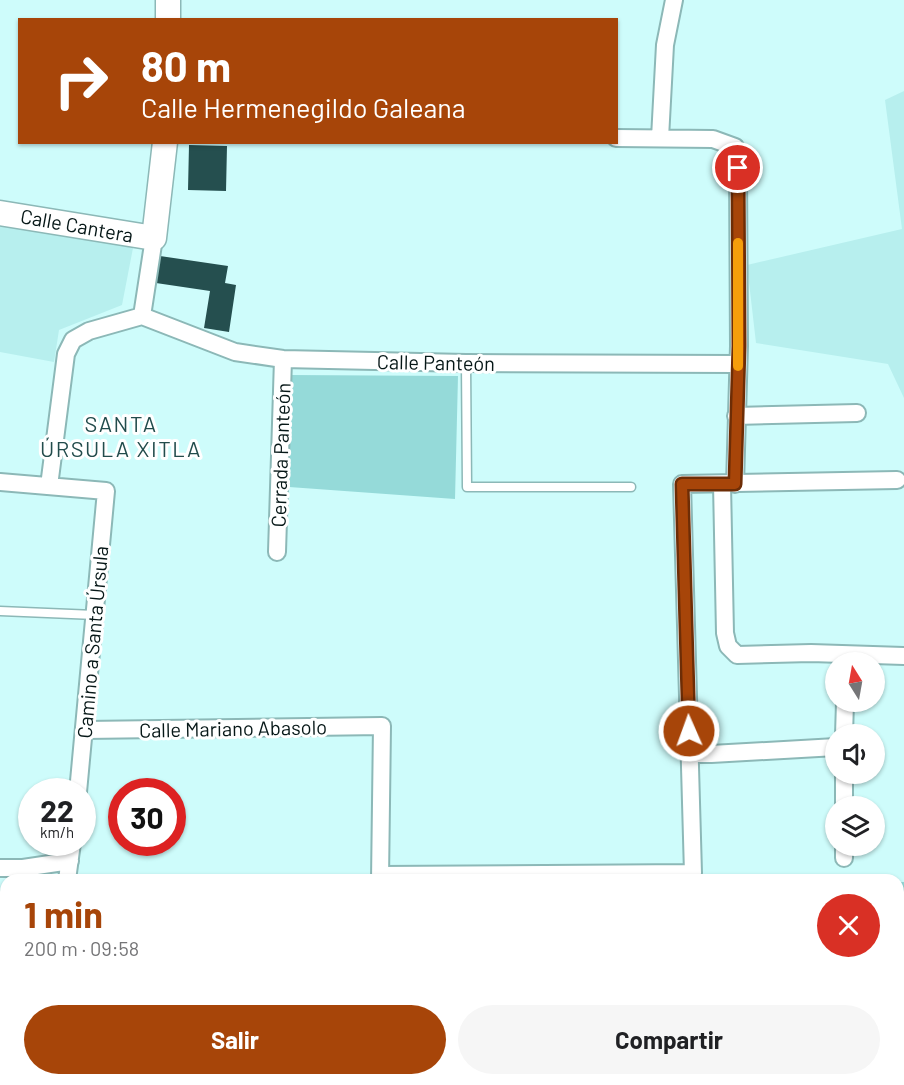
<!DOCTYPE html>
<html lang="es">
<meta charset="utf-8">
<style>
:root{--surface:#fff;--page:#f6f6f6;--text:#202124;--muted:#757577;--accent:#a74509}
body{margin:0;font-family:Barlow,sans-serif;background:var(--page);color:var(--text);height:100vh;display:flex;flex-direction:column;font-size:22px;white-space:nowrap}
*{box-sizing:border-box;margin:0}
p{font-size:20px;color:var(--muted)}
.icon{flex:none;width:33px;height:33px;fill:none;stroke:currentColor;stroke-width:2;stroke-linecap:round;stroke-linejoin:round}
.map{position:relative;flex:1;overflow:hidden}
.side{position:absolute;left:0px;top:874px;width:904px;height:212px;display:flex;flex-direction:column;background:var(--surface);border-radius:18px 18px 0 0;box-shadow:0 2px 4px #0004}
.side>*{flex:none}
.guide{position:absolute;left:18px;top:18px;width:600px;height:126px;border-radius:0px;box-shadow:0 2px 4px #0004;background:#a74509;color:#fff;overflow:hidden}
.needle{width:39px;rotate:349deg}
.controls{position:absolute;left:825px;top:652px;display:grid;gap:12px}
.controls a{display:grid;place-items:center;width:60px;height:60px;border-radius:50%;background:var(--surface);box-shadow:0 2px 4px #0004;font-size:30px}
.speed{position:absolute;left:18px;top:778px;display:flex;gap:12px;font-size:30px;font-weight:700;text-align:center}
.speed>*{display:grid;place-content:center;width:78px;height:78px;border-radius:50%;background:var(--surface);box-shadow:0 2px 4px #0004;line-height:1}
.speed small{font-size:15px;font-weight:400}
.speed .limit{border:9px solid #d22;background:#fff;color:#111}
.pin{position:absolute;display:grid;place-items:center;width:51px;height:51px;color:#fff;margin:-26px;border:3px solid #fff;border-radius:50%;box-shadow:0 2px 6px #0007}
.me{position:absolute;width:66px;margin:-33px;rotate:358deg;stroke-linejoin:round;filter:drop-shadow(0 0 4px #0008)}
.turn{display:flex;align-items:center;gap:21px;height:126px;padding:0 24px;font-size:27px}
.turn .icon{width:78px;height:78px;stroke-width:2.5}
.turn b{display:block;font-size:42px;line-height:51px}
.round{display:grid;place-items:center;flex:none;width:63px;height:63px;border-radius:32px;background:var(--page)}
.summary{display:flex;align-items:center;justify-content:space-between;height:102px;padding:0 24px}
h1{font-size:36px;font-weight:700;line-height:45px;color:var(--accent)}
.action{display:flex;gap:12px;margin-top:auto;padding:12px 24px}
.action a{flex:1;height:69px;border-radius:36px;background:var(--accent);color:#fff;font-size:24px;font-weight:700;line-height:69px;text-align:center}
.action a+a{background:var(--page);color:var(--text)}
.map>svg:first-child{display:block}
.built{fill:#b7efee}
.green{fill:#95dad9}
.building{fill:#254f4f}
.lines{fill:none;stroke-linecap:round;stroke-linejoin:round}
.lane-casing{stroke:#8cb8b7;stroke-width:11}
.street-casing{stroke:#8cb8b7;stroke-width:20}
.secondary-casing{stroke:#8cb8b7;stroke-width:27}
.lane{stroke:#fff;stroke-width:8}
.street{stroke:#fff;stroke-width:16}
.secondary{stroke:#fff;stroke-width:24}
.route-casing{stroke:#6d2d06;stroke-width:15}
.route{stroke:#a74509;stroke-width:10}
.slow{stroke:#f59e0b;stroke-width:10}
.labels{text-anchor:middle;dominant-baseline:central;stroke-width:6;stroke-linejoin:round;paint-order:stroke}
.street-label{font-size:20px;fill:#061717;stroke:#fff}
.quarter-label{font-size:22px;letter-spacing:1.5px;fill:#224c4c;stroke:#fff}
</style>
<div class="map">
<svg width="904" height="1085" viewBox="0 0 904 1085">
<rect width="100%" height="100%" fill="#cefcfb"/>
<!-- built -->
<path class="built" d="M904 91V398L888 364 756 343 747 265 902 229 885 100Z
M4 220 133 248 122 305 59 330 54 362 0 352V221Z"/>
<!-- green -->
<path class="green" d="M289 375 458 376 455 499 289 487Z
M898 882H904V1085H570V1080H898Z"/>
<!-- building -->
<path class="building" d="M189 145 227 146 226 191 188 190Z
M160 256 228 266 225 283 236 285 229 332 204 328 210 291 156 283Z"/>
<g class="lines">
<!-- lane casing -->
<g class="lane-casing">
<path id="lane" d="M466 363 467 487H631
M0 611 95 615"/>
</g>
<!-- street casing -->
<g class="street-casing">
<path id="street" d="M616 138 713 139 735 147 738 168 739 346 735 484
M660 138 665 45 674 0
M142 316 235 352 283 359 466 363 738 364
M142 316 154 238
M736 416 857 413
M0 482 106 491 78 792
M722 484 725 633 728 646 737 655 811 653 904 656
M49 486 66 354 73 340 89 331 142 316
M277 552 283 359
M85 730 382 726 380 880
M844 735 845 702
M689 754H711L836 747
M844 807V774
M844 858V846
M0 868H23L70 861
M381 875 693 873 682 484 897 480
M67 880 72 843
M0 971 6 972
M0 1038H6
M35 1085 36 1080
M259 1085V1080"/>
</g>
<!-- secondary casing -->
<g class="secondary-casing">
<path id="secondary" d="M168 20V0
M0 213 154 238 165 142"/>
</g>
<!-- lane -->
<use href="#lane" class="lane"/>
<!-- street -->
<use href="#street" class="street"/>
<!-- secondary -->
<use href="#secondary" class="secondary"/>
</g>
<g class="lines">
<!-- route casing -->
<g class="route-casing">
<path id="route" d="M689 731 682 484H735L739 346 738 168"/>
</g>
<!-- route -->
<use href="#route" class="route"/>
<!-- slow -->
<path class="slow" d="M738 366V243"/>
</g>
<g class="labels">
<!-- street labels -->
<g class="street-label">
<text transform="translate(77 225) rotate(10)">Calle Cantera</text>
<text transform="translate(436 362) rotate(1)">Calle Panteón</text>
<text transform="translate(280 455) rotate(-88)">Cerrada Panteón</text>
<text transform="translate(92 642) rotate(-85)">Camino a Santa Úrsula</text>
<text transform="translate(233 728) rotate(-1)">Calle Mariano Abasolo</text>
</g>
<!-- quarter labels -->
<g class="quarter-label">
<text x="121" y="423">SANTA<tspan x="121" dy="25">ÚRSULA XITLA</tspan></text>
</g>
</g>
</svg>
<div class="controls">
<a><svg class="needle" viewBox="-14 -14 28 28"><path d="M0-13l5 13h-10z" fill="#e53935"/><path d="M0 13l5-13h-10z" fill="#757577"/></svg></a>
<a><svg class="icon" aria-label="sound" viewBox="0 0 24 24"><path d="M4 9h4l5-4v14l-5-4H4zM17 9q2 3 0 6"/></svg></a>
<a><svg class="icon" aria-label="layers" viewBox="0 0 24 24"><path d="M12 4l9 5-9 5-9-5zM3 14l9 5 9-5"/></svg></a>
</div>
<div class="speed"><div>22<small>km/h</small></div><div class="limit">30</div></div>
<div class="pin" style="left:738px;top:168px;background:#d93025"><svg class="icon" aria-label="arrive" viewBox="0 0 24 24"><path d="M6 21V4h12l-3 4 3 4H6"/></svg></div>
<svg class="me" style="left:689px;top:731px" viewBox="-20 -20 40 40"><circle r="17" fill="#a74509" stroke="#fff" stroke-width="3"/><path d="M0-11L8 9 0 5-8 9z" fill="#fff"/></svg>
<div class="guide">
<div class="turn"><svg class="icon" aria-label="right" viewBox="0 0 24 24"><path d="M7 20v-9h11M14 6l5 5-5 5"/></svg><div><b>80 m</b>Calle Hermenegildo Galeana</div></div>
</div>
<section class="side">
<div class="summary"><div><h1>1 min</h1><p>200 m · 09:58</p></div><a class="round" style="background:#d93025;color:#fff"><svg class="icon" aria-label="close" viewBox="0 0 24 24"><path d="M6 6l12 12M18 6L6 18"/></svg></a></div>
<div class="action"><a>Salir</a><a>Compartir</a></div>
</section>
</div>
